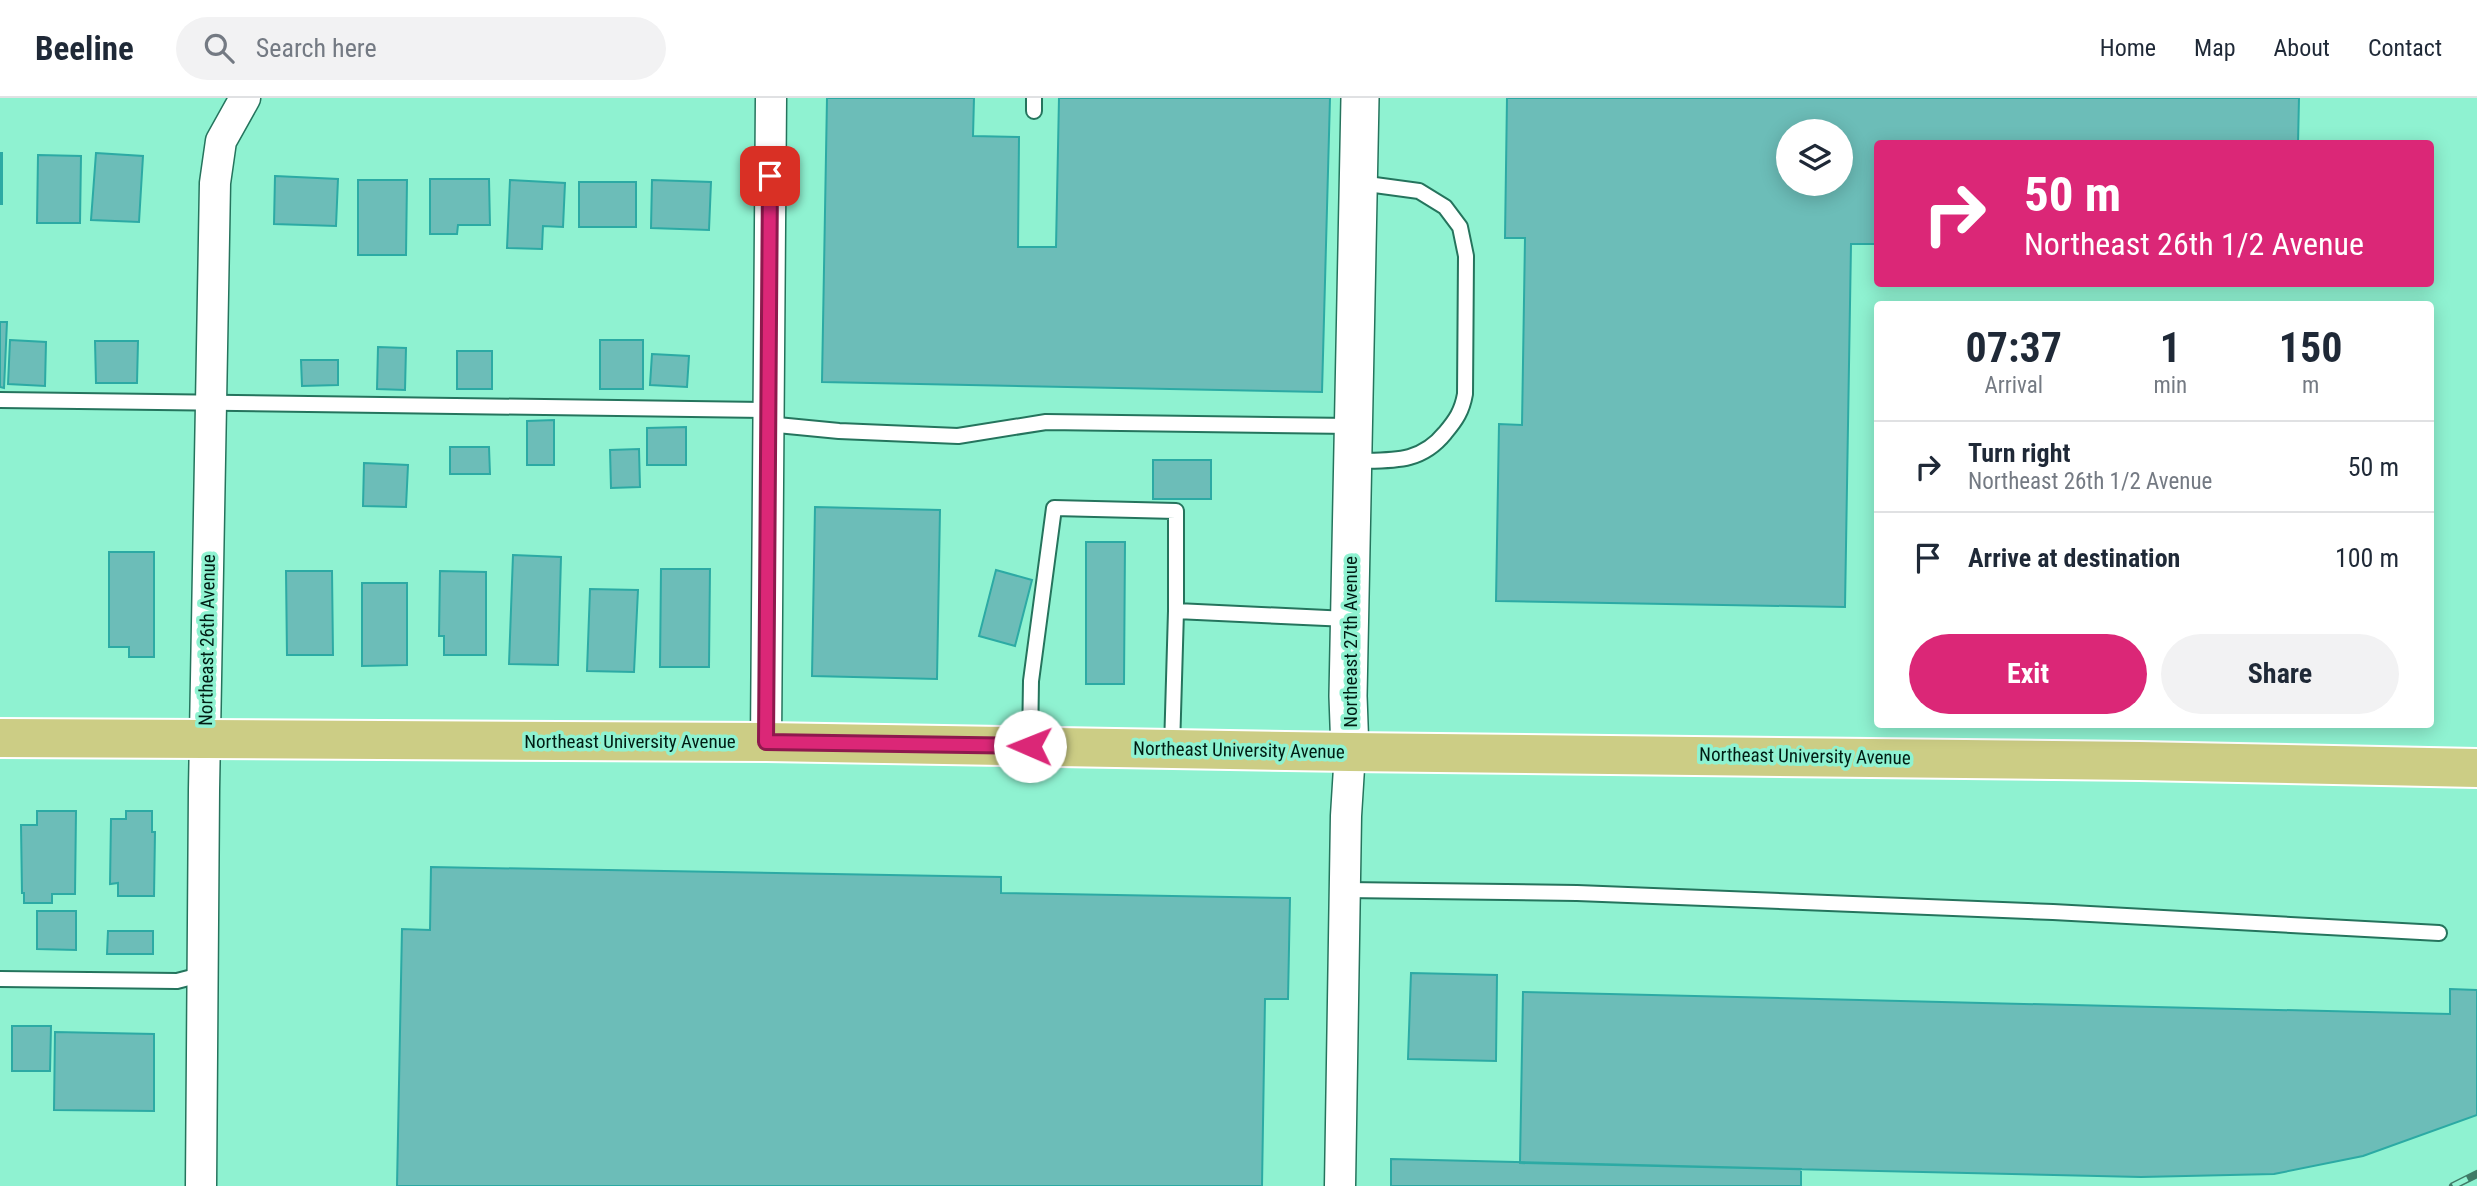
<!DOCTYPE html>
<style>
:root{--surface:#fff;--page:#f2f2f3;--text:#1f2937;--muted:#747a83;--line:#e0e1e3;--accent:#db2777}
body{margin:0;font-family:"Roboto Condensed",sans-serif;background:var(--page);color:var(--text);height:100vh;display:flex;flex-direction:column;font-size:26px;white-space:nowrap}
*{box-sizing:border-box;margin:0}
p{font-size:23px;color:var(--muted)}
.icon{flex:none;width:38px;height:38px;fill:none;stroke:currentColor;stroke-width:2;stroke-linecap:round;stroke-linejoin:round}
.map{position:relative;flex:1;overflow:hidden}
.sheet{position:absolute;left:1874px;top:203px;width:560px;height:427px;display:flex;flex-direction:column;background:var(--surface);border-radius:7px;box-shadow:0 4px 18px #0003}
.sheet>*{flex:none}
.hud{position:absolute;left:1874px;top:42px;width:560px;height:147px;border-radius:7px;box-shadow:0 4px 18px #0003;background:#db2777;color:#fff;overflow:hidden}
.tools{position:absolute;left:1776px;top:21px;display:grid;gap:14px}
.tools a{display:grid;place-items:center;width:77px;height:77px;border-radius:50%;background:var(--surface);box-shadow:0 4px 18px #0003;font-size:35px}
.pin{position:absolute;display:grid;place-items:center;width:60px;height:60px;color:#fff;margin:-30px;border-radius:14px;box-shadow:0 4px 10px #0006}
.me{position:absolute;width:77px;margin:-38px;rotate:271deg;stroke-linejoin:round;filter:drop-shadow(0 0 5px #0008)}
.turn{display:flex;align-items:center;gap:24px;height:147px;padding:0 35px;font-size:32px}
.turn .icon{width:91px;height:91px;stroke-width:2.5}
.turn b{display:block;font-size:49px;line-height:60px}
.eta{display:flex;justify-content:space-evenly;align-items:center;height:119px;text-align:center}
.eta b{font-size:42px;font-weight:700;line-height:49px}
.cta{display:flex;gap:14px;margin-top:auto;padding:14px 35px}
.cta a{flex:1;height:80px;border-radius:42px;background:var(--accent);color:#fff;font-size:28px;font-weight:700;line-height:80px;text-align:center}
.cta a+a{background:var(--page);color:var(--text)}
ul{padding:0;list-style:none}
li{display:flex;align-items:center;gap:21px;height:91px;padding:0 35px;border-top:2px solid var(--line)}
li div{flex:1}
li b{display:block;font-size:26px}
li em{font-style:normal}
header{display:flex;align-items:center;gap:42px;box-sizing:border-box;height:98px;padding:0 35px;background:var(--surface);border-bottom:2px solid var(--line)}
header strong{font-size:33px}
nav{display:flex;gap:38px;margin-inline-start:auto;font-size:24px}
.search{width:490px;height:63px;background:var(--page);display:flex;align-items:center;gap:18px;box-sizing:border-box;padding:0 24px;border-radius:38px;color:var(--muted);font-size:26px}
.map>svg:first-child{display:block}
.building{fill:#6cbdb8;stroke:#2caaa4;stroke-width:2;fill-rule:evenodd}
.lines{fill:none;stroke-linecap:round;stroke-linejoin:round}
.service-casing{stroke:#25745d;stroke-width:18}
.minor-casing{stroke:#25745d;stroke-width:33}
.tertiary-casing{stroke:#25745d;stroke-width:40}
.primary-casing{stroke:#fff;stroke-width:42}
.service{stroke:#fff;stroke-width:14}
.minor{stroke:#fff;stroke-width:30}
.tertiary{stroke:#fff;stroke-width:37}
.primary{stroke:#cccd85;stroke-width:38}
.rail-casing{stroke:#3f7b67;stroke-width:8}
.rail{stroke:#8ff2d1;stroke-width:5;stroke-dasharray:16;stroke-linecap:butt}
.route-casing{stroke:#8e194d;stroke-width:18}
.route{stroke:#db2777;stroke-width:12}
.labels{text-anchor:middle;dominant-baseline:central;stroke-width:7;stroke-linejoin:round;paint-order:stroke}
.street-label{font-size:19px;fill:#001d14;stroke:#8ff2d1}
</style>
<header>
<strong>Beeline</strong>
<div class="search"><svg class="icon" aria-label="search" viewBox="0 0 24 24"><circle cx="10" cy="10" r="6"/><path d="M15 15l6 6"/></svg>Search here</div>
<nav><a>Home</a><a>Map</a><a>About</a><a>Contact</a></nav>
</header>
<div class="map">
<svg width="2477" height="1088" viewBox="0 0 2477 1088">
<rect width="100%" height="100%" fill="#8ff2d1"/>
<!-- building -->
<path class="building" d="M827 0H974L973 38 1019 39 1018 149H1056L1059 0H1330L1322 294 822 284Z
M1507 0H2299L2298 46H1878V146H1851L1845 509 1496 503 1499 326 1522 327 1525 140H1505ZM1788 33H1841V86H1788Z
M0 55H2V106H0Z
M96 55 143 58 139 124 91 122Z
M38 57 81 58 80 125H37Z
M275 78 338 81 336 128 274 126Z
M430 81H489L490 127H458L457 136H430Z
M358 82H407L406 157H358Z
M510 82 565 85 563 129 543 128 542 151 507 150Z
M652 82 711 84 709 132 651 130Z
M579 84H636V129H579Z
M0 224H7L4 290 0 289Z
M10 242 46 244 45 288 8 286Z
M600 242H643V291H600Z
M95 243H138L137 285H96Z
M378 249 406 250 405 292 377 291Z
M457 253H492V291H457Z
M652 256 689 258 687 289 650 287Z
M301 262H338V287L302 288Z
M554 322V367H527V323Z
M686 329V367H647V330Z
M450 349H489L490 376H450Z
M639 351 640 389 611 390 610 352Z
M1153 362H1211V401H1153Z
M364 365 408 367 406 409 363 408Z
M815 409 940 412 937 581 812 578Z
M1086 444H1125L1124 586H1086Z
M109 454H154V559H129V549H109Z
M513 457 561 459 558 567 509 566Z
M661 471H710L709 569H660Z
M996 472 1032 482 1015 548 979 538Z
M286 473H332L333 557H287Z
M440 473 486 474V557H444V538H439Z
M362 485H407V567L362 568Z
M590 491 638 492 634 574 587 573Z
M37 713H76L75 796H52V805H24V795H22L21 727H37Z
M126 713H152V734H155L154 798H118V785L110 786 111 721H126Z
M431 769 1001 779V795L1290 800 1288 901H1265L1262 1088H397L402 831 430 832Z
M37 813H76V852L37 851Z
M108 833H153V856H107Z
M1411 875 1497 877 1496 963 1408 961Z
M2450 891 2477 892V1017L2363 1058 2274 1076 2141 1079 1520 1065 1523 894 2450 916Z
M12 928H51L50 973H12Z
M55 934 154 936V1013L54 1012Z
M1391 1061 1801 1071V1088H1391Z"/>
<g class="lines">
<!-- service casing -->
<g class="service-casing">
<path id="service" d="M1034 0V13
M0 302 767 312
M767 326 839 333 958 338 1046 324 1352 328
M1354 363C1391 362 1420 366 1445 335 1456 322 1462 313 1465 296L1466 158 1460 129 1445 109 1419 93 1360 85
M1030 646 1031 583 1054 410 1176 413V513
M1172 650 1176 513 1348 521
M1345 792 1577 795 2053 814 2439 835
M0 881 177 883 204 876"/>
</g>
<!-- minor casing -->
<g class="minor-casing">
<path id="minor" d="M766 644 771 0
M201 1088 204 692 215 85 221 43 245 0
M1340 1088 1346 718 1350 654"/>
</g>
<!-- tertiary casing -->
<g class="tertiary-casing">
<path id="tertiary" d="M1350 654 1348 598 1360 0"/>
</g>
<!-- primary casing -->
<g class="primary-casing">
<path id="primary" d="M0 640 766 644 1350 654 2139 663 2477 670"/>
</g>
<!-- service -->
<use href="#service" class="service"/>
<!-- minor -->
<use href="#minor" class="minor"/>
<!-- tertiary -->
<use href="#tertiary" class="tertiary"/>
<!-- primary -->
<use href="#primary" class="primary"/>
<!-- rail casing -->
<g class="rail-casing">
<path id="rail" d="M2453 1088 2477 1076"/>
</g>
<!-- rail -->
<use href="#rail" class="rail"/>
</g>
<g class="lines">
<!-- route casing -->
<g class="route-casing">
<path id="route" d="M770 78 766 644 1030 648"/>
</g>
<!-- route -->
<use href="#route" class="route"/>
</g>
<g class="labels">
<!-- street labels -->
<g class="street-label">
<text transform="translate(207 542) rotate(-89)">Northeast 26th Avenue</text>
<text transform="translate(1350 544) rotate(-90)">Northeast 27th Avenue</text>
<text x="630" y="643">Northeast University Avenue</text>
<text transform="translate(1239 652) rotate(1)">Northeast University Avenue</text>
<text transform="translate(1805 658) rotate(1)">Northeast University Avenue</text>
</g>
</g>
</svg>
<div class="tools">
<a><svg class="icon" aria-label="layers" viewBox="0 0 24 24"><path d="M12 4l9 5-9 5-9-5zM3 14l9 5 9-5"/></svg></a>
</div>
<div class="pin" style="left:770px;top:78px;background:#d93025"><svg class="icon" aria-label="arrive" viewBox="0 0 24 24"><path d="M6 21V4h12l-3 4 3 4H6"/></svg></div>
<svg class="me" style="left:1030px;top:648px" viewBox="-20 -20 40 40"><circle r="19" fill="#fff"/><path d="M0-13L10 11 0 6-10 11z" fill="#db2777"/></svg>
<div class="hud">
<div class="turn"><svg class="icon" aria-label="right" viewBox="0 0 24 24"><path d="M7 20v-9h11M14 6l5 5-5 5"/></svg><div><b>50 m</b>Northeast 26th 1/2 Avenue</div></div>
</div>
<section class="sheet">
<div class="eta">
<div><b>07:37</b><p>Arrival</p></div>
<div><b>1</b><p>min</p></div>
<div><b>150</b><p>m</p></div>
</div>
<ul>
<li><svg class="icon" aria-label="right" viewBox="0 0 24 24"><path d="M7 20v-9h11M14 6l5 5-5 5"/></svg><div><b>Turn right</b><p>Northeast 26th 1/2 Avenue</p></div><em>50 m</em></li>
<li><svg class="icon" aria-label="arrive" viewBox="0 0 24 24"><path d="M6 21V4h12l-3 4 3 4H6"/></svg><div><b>Arrive at destination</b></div><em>100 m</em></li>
</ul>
<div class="cta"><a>Exit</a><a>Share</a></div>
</section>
</div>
